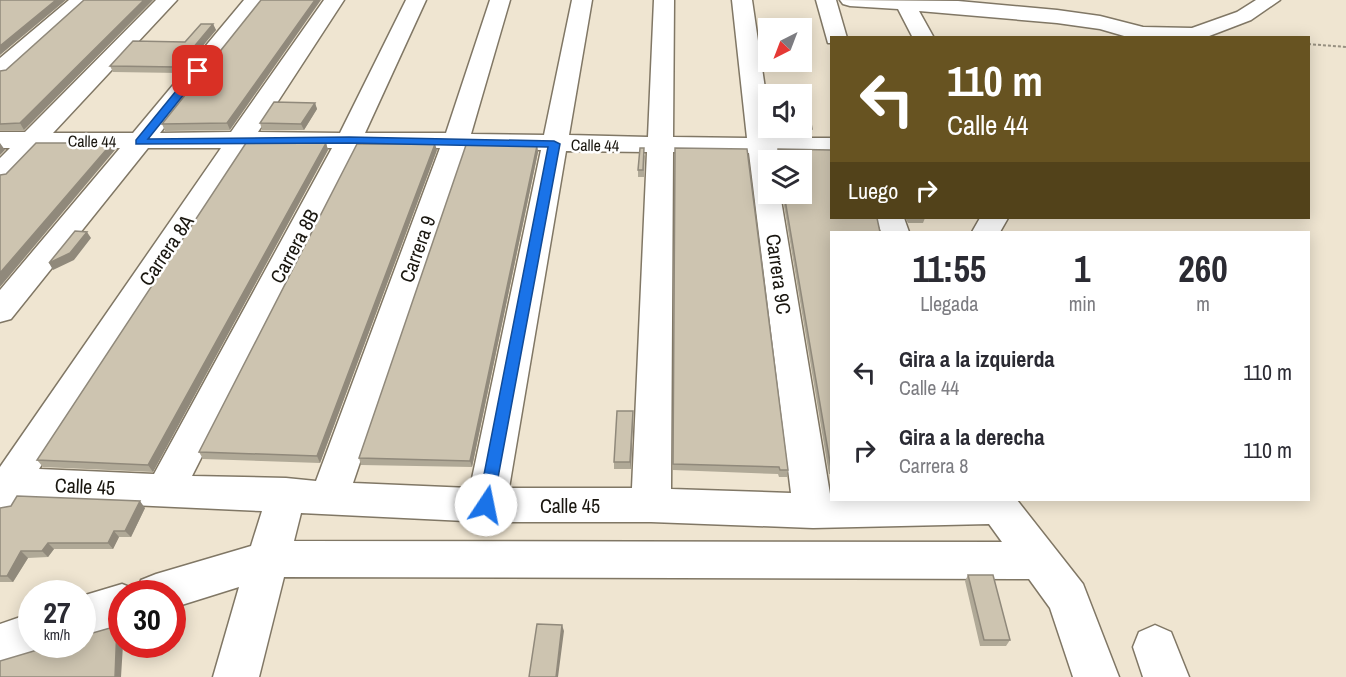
<!DOCTYPE html>
<html lang="es">
<style>
:root{--surface:#fff;--page:#f2f2f3;--text:#2b2b33;--muted:#7c7c81}
body{margin:0;font-family:"Archivo Narrow",sans-serif;background:var(--page);color:var(--text);height:100vh;display:flex;flex-direction:column;font-size:22px;white-space:nowrap}
*{box-sizing:border-box;margin:0}
p{font-size:20px;color:var(--muted)}
.icon{flex:none;width:33px;height:33px;fill:none;stroke:currentColor;stroke-width:2;stroke-linecap:round;stroke-linejoin:round}
.map{position:relative;flex:1;overflow:hidden}
.sheet{position:absolute;left:830px;top:231px;width:480px;height:270px;display:flex;flex-direction:column;background:var(--surface);border-radius:0px;box-shadow:0 3px 15px #0003}
.sheet>*{flex:none}
.guide{position:absolute;left:830px;top:36px;width:480px;height:183px;border-radius:0px;box-shadow:0 3px 15px #0003;background:#675321;color:#fff;overflow:hidden}
.needle{width:39px;rotate:222deg}
.buttons{position:absolute;left:758px;top:18px;display:grid;gap:12px}
.buttons a{display:grid;place-items:center;width:54px;height:54px;border-radius:0px;background:var(--surface);box-shadow:0 3px 15px #0003;font-size:30px}
.speed{position:absolute;left:18px;top:580px;display:flex;gap:12px;font-size:30px;font-weight:700;text-align:center}
.speed>*{display:grid;place-content:center;width:78px;height:78px;border-radius:50%;background:var(--surface);box-shadow:0 3px 15px #0003;line-height:1}
.speed small{font-size:15px;font-weight:400}
.speed .limit{border:9px solid #d22;background:#fff;color:#111}
.pin{position:absolute;display:grid;place-items:center;width:51px;height:51px;color:#fff;margin:-26px;border-radius:12px;box-shadow:0 3px 9px #0006}
.me{position:absolute;width:66px;margin:-33px;rotate:11deg;stroke-linejoin:round;filter:drop-shadow(0 0 4px #0008)}
.turn{display:flex;align-items:center;gap:21px;height:126px;padding:0 18px;font-size:27px}
.turn .icon{width:78px;height:78px;stroke-width:2.5}
.turn b{display:block;font-size:42px;line-height:51px}
.then{display:flex;align-items:center;height:57px;padding:0 18px;background:#0003;gap:12px;font-size:22px}
.eta{display:flex;justify-content:space-evenly;align-items:center;height:102px;text-align:center}
.eta b{font-size:36px;font-weight:700;line-height:42px}
ul{padding:0;list-style:none}
li{display:flex;align-items:center;gap:18px;height:78px;padding:0 18px}
li div{flex:1}
li b{display:block;font-size:22px}
li em{font-style:normal}
.map>svg:first-child{display:block}
.lines{fill:none;stroke-linecap:round;stroke-linejoin:round}
.minor-casing{stroke:#807765;stroke-width:3}
.path{stroke:#979081;stroke-width:2;stroke-dasharray:3 2;stroke-linecap:butt}
.minor{fill:#fff;fill-rule:evenodd}
.wall{fill:#b0a997}
.shaded-wall{fill:#90897b}
.building{fill:#cdc4b0;stroke:#90897b;stroke-width:1.5}
.route{fill:#1a73e8;stroke:#114b97;stroke-width:1.5}
.labels{text-anchor:middle;dominant-baseline:central;stroke-width:5;stroke-linejoin:round;paint-order:stroke}
.far-street-label{font-size:16px;fill:#19160f;stroke:#fff}
.street-label{font-size:20px;fill:#19160f;stroke:#fff}
</style>
<div class="map">
<svg width="1346" height="677" viewBox="0 0 1346 677">
<rect width="100%" height="100%" fill="#efe5d1"/>
<g class="lines">
<!-- minor casing -->
<g class="minor-casing">
<path id="minor" d="M69 0H91L8 75 0 77V58Z
M156 0H177L53 133H133L244 0H265L160 133 231 132 324 0H344L258 132 340 133 406 0H426L365 133H446L490 0H510L471 134 544 135 572 0H592L569 135 648 137 654 0H674L673 137 747 138 732 0H752L768 109V128H771L772 138H831V154L775 153 776 160H768V194H780L831 500H1017L1083 584 1119 677H1073L1050 608 1029 579 284 577 259 677H213L239 587 172 608V594H122V624L82 637V596L122 584 137 590 141 580 156 574 251 546 262 511 22 500 17 510 0 513V467L221 148H148L11 319 0 322V290L120 148H39L9 179 0 181V158L10 148H0V132H25ZM248 148H332L154 474 39 469ZM358 148H440L316 481 286 478 192 476ZM466 149 541 150 470 488 353 483ZM566 151 647 152 632 488H509ZM673 152 749 153 791 493 671 489ZM301 513 486 522H651L813 528 989 524 1002 542 294 541Z
M816 0H836L847 38H831V43H828Z
M840 0 958 1 1057 10 1100 16 1143 27 1192 28 1237 12 1256 0H1280L1251 20 1204 38H1131L1100 29 1057 23 919 11 934 38H913L898 9 850 6 843 4Z
M876 218H904L909 232H881Z
M980 218H1008L1000 232H972Z
M32 613V645H49L48 649 0 666V624Z
M1155 625 1171 632 1189 677H1143L1133 647 1139 632Z"/>
</g>
<!-- path -->
<path class="path" d="M1308 44 1346 47"/>
<!-- minor -->
<use href="#minor" class="minor"/>
</g>
<!-- wall -->
<path class="wall" d="M84 0H153L24 130H0V71L6 70Z
M261 0 230 130 165 131 162 124Z
M213 24 216 30 180 73 113 72 110 66 185 42Z
M315 103 317 109 304 130H262L260 123Z
M773 128H801L812 129 811 136H774Z
M326 143 328 150 153 472 43 467 37 460Z
M537 146 538 152 472 467 361 465 359 458Z
M675 148 788 470 787 477H779L778 474 673 470Z
M778 149 831 232V474H829L782 194H781H801L778 155Z
M437 150 320 463 203 459 199 452Z
M645 154 644 177H638V170Z
M905 218H925L923 223H908Z
M633 417 631 469H614V462Z
M0 508H145L131 537H119L113 549H54L48 557 28 558 13 582H0Z
M968 575 1010 640 1006 646H980L965 581Z"/>
<!-- shaded-wall -->
<path class="shaded-wall" d="M56 0H66L0 55V46Z
M144 0H153L24 130 20 123Z
M315 0H321L230 130 227 123Z
M213 24 216 30 180 73 177 67Z
M315 103 317 109 304 130 301 124Z
M0 143 5 150 0 155Z
M112 143 115 150 0 287V273Z
M326 143 328 150 153 472 148 465Z
M435 144 437 150 320 463 317 456Z
M537 146 538 152 472 467 470 461Z
M87 232 91 238 74 260 53 270 49 263Z
M633 411V417L631 469 630 462Z
M140 501 145 508 131 537 125 531Z
M114 531 119 537 113 549 108 543Z
M48 543 54 549 48 557 42 551Z
M21 551 28 558 13 582 7 576Z
M562 625 564 631 558 677H556Z
M117 626 122 630V645H123L121 677H115Z"/>
<!-- building -->
<path class="building" d="M0 0H56L0 46Z
M84 0H144L20 123 0 124V71L6 70Z
M261 0H315L227 123 162 124Z
M201 24H213L177 67 110 66 133 41 185 42Z
M769 94H806L812 129H775L774 128H801V94Z
M274 102 315 103 301 124 260 123Z
M36 143H112L0 273V175L6 174Z
M246 143H326L148 465 37 460Z
M357 144H435L317 456 199 452Z
M466 145 537 146 470 461 359 458Z
M640 148H644L643 170H638Z
M675 148 747 149 788 470H780L779 467 673 464Z
M778 149 831 150V218H877L880 232H831V468L784 194H801V160H771V156L778 155Z
M75 231 87 232 70 253 49 263Z
M617 411H633L630 462H614Z
M17 496 140 501 125 531H114L108 543H48L42 551H21L7 576H0V508L11 506Z
M968 575H993L1010 640H984Z
M537 624 562 625 556 677H529Z
M117 626 115 677H0V661L54 645H82V636Z"/>
<!-- route -->
<path class="route" d="M198 68 201 69V73L148 139 349 137 554 141 560 144 492 510 486 512 481 510 478 505 548 147 349 143 136 144V140L194 69Z"/>
<g class="labels">
<!-- far-street labels -->
<g class="far-street-label">
<text transform="translate(92 141) rotate(1)">Calle 44</text>
<text transform="translate(595 145) rotate(1)">Calle 44</text>
</g>
<!-- street labels -->
<g class="street-label">
<text transform="translate(294 246) rotate(-62)">Carrera 8B</text>
<text transform="translate(417 249) rotate(-70)">Carrera 9</text>
<text transform="translate(166 250) rotate(-56)">Carrera 8A</text>
<text transform="translate(779 274) rotate(82)">Carrera 9C</text>
<text transform="translate(85 486) rotate(3)">Calle 45</text>
<text x="570" y="505">Calle 45</text>
</g>
</g>
</svg>
<div class="buttons">
<a><svg class="needle" viewBox="-14 -14 28 28"><path d="M0-13l5 13h-10z" fill="#e53935"/><path d="M0 13l5-13h-10z" fill="#7c7c81"/></svg></a>
<a><svg class="icon" aria-label="sound" viewBox="0 0 24 24"><path d="M4 9h4l5-4v14l-5-4H4zM17 9q2 3 0 6"/></svg></a>
<a><svg class="icon" aria-label="layers" viewBox="0 0 24 24"><path d="M12 4l9 5-9 5-9-5zM3 14l9 5 9-5"/></svg></a>
</div>
<div class="speed"><div>27<small>km/h</small></div><div class="limit">30</div></div>
<div class="pin" style="left:198px;top:71px;background:#d93025"><svg class="icon" aria-label="arrive" viewBox="0 0 24 24"><path d="M6 21V4h12l-3 4 3 4H6"/></svg></div>
<svg class="me" style="left:486px;top:505px" viewBox="-20 -20 40 40"><circle r="19" fill="#fff"/><path d="M0-13L10 11 0 6-10 11z" fill="#1a73e8"/></svg>
<div class="guide">
<div class="turn"><svg class="icon" aria-label="left" viewBox="0 0 24 24"><path d="M17 20v-9H6M10 6l-5 5 5 5"/></svg><div><b>110 m</b>Calle 44</div></div>
<div class="then">Luego<svg class="icon" aria-label="right" viewBox="0 0 24 24"><path d="M7 20v-9h11M14 6l5 5-5 5"/></svg></div>
</div>
<section class="sheet">
<div class="eta">
<div><b>11:55</b><p>Llegada</p></div>
<div><b>1</b><p>min</p></div>
<div><b>260</b><p>m</p></div>
</div>
<ul>
<li><svg class="icon" aria-label="left" viewBox="0 0 24 24"><path d="M17 20v-9H6M10 6l-5 5 5 5"/></svg><div><b>Gira a la izquierda</b><p>Calle 44</p></div><em>110 m</em></li>
<li><svg class="icon" aria-label="right" viewBox="0 0 24 24"><path d="M7 20v-9h11M14 6l5 5-5 5"/></svg><div><b>Gira a la derecha</b><p>Carrera 8</p></div><em>110 m</em></li>
</ul>
</section>
</div>
